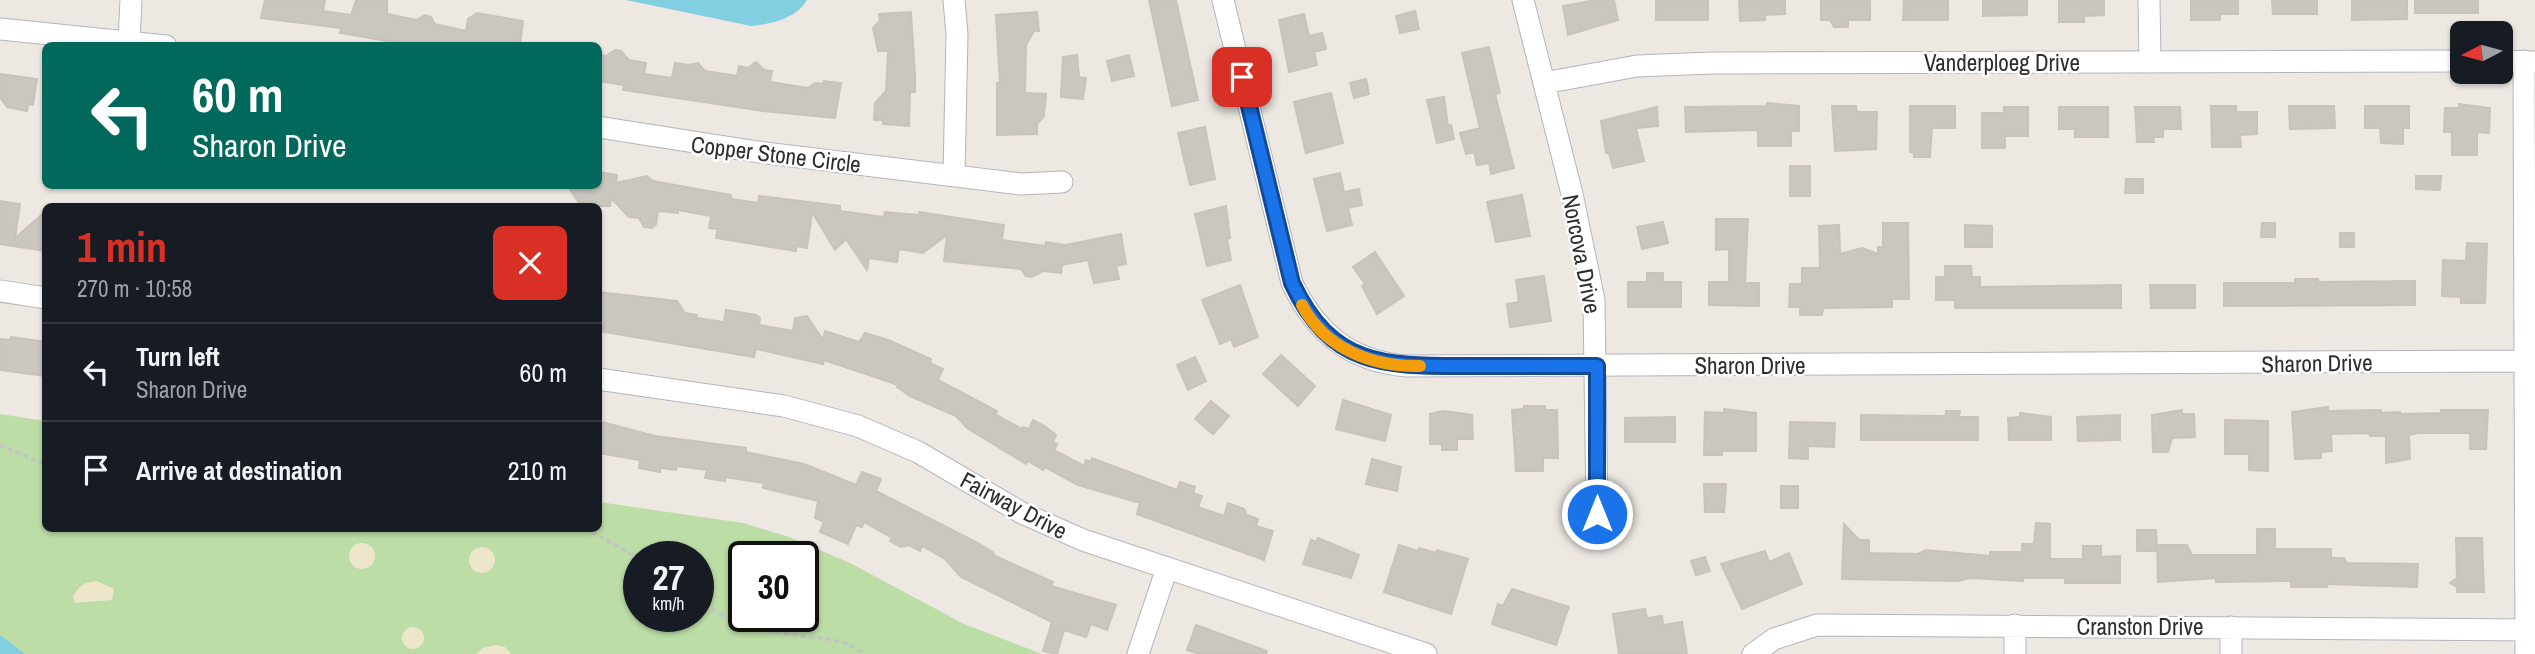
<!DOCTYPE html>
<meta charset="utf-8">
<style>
:root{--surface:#171b24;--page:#20242c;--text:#f1f3f6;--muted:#9ea1a6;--line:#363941;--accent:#d93025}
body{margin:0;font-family:"Archivo Narrow",sans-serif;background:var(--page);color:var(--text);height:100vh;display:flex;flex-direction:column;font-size:26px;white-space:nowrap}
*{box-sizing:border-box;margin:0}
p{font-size:23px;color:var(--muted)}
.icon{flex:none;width:38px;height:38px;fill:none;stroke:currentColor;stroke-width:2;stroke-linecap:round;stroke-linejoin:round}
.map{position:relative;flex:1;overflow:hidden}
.side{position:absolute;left:42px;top:203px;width:560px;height:329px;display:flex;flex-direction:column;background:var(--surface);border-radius:10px;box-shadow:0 2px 5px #0004}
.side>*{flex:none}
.hud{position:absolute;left:42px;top:42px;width:560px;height:147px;border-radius:10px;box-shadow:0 2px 5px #0004;background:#00695c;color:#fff;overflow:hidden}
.needle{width:46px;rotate:264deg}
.fabs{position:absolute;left:2450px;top:21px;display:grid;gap:14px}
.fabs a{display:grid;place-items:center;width:63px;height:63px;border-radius:10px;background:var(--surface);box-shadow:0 2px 5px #0004;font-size:35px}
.speed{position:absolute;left:623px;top:541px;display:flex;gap:14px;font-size:35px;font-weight:700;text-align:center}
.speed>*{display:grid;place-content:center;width:91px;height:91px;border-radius:50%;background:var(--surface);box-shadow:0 2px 5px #0004;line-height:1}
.speed small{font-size:18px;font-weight:400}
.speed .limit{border:4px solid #111;border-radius:10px;background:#fff;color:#111}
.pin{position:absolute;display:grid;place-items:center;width:60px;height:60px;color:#fff;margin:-30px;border-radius:14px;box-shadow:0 4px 10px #0006}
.me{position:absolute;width:77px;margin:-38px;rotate:0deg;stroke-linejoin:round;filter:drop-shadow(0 0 5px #0008)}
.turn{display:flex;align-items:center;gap:24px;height:147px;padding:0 35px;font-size:32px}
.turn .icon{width:91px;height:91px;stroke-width:2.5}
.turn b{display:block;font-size:49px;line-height:60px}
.round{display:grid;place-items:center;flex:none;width:74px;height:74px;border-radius:10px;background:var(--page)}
.overview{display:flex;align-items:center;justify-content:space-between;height:119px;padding:0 35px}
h1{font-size:42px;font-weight:800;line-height:52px;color:var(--accent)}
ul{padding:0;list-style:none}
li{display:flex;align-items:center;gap:21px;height:98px;padding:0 35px;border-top:2px solid var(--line)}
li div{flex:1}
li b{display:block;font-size:26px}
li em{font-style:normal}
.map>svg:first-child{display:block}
.green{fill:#bcdda6;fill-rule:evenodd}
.sand{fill:#eee6ca}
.water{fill:#82cfe2}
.building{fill:#cac6c0;stroke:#c9c3bc;stroke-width:2}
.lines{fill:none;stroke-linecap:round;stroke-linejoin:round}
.minor-casing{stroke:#b3b5bc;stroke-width:23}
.path{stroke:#c4c4c4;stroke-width:3.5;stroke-dasharray:5 3.5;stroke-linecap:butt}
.minor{stroke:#fff;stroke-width:21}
.route-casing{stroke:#114b97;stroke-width:18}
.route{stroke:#1a73e8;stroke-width:12}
.slow{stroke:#f59e0b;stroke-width:12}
.labels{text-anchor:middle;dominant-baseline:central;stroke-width:5;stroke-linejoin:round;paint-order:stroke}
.street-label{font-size:23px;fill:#2e2e2e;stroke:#fff}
</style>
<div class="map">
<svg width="2535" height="654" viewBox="0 0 2535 654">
<rect width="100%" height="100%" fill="#ede8e2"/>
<!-- green -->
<path class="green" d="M0 414 45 421 46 528H598L599 502 743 523 789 537 850 563 964 624 1042 654H0ZM639 556H698V616H639ZM744 556H803V616H744Z"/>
<!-- sand -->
<path class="sand" d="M349 556a13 13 0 1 1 26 0a13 13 0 1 1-26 0Z
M469 560a13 13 0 1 1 26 0a13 13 0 1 1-26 0Z
M97 581 114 589 112 600 75 603 73 596C80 585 84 582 97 581Z
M402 638a11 11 0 1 1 22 0a11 11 0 1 1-22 0Z
M496 645 505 647 511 654H476L483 648Z"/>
<!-- water -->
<path class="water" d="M626 0H807C796 19 771 24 751 26Z
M0 635 25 654H0Z"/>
<!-- building -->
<path class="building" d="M265 0H325L323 11 351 15 356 0H387V14L417 20 425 15 431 17 435 24 466 31 468 19 477 13 523 21 520 46H416L340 33 341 28 261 18Z
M1149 0H1176L1198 100 1172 106Z
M1595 0H1614L1618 20 1568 35 1563 6Z
M1656 0H1708V20H1656Z
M1739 0H1785V14L1765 15V20L1740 21Z
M1821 0H1870V20H1848V27H1834L1830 20H1821Z
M1904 0H1948V20H1903Z
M1983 0H2027V15L1983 16Z
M2059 0H2104V15L2084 16V22H2059Z
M2191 0H2238V14H2220V20H2191Z
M2272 0H2317V14H2273Z
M2352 0H2407V19L2352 20Z
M2415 0H2478V13H2415Z
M1415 11 1419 29 1400 33 1396 16Z
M911 12 915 74V92H910L909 126 883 124V120H874L875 103 886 91 888 51H878L873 28 880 21 879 14Z
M1037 12 1039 31H1034L1026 45 1025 93 1046 94 1044 116 1037 124V134L997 135V83H1000L996 15Z
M1304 14 1309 36 1322 33 1326 49 1314 52 1317 65 1289 72 1279 20Z
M1489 47 1500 93 1495 94 1514 168 1491 174 1489 163 1477 165 1474 152 1466 154 1460 133 1480 128 1462 53Z
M615 50 621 51 629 60 646 63 644 74 672 78 675 63 688 65 698 63 705 71 737 76 739 66 748 68 756 62 764 70 772 71 770 82 808 88 815 83 823 84 824 81 841 83 835 118 763 111 623 90 624 85 598 81V55L606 56Z
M1077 55 1079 77 1086 78 1083 99 1061 97 1063 57Z
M1129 55 1134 76 1112 81 1107 61Z
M0 74 37 79 33 105 28 104 27 111 7 107 0 97Z
M1366 79 1369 94 1354 98 1350 83Z
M1331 93 1343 143 1306 153 1294 102Z
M1444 97 1448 126 1451 125 1454 139 1437 143 1427 100Z
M1767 103 1799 106V131H1791V146H1758V130L1686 132 1685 107 1767 106Z
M2459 104 2490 108 2489 133 2477 132V155H2452V132H2444L2445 108H2459Z
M1832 106H1856L1857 112H1877L1876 149 1835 151Z
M1910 106H1955V128H1932L1930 157H1914V152H1910Z
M2211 106H2236V112H2257V134L2240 135 2241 147H2212Z
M2289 106H2334L2335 128 2290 129Z
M2365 106H2409V128H2403V144L2381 143 2380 128H2365Z
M1657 107 1658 126 1636 128 1644 161 1613 168 1609 153H1606L1601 121Z
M2004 107H2028V136H2005V148H1982V113H2004Z
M2059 107H2108V137H2075V129H2059Z
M2135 107H2180L2181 129H2163V137H2153L2154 142H2137Z
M1205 127 1215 179 1190 185 1178 133Z
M1790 166H1810V196H1790Z
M599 172 617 175 616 183 647 176 653 181 731 195V199L758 203 759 196 840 206V211L884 217 885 212 919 215V212L1004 225 1002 240 1045 246 1046 242 1065 245 1121 234 1126 264 1116 266 1119 279 1094 283 1088 260 1062 265 1061 273 1043 271 1032 277 1026 276 1021 269 944 261 947 235 923 253 899 249 897 262 869 258 867 270 846 239 835 250 812 212 807 248 796 246V251L716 238 718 229 709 228 711 216 678 210V213L658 211 656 224 652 228 644 227 639 218 629 217 611 198 610 206H581L568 186H598Z
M1340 173 1344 192 1359 189 1362 205 1348 208 1352 225 1327 231 1314 179Z
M2416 176H2441L2440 190 2416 189Z
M2126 179H2143V193H2125Z
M1522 195 1530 236 1496 242 1487 202Z
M0 201 20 204 15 238 46 211V251L0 244Z
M1226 206 1230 238 1227 239 1231 260 1207 266 1195 214Z
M1716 219H1748L1745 283H1759V306L1709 305V282H1729V249L1716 250Z
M1663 222 1668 243 1642 249 1637 227Z
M1883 223H1908L1909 299H1892V307L1823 308 1822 315H1800V307H1789L1790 284H1802V268H1820L1819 226 1839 225 1840 254 1862 248 1878 254V247H1883Z
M2262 223H2275V237H2261Z
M1965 225 1992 226V247H1965Z
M2340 233H2354V247H2340Z
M2467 243 2487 244 2485 303H2461V297L2442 296 2443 260 2466 261Z
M1375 252 1404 296 1377 314 1362 286 1365 284 1353 267Z
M1945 266H1971L1972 277H1980V287L2121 285V308H1955V300H1936V277H1945Z
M1647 273H1663V282H1681V307H1628V282H1647Z
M1544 276 1551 321 1510 327 1507 304 1519 302 1516 280Z
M2295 279H2318V282L2415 281V305L2224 306V283H2295Z
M1240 285 1258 337 1234 347 1231 339 1220 344 1202 300Z
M2150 285H2195V308H2151Z
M598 292 677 301 685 313 697 315 696 318 724 322 726 310 756 315 760 318 759 325 793 331 795 318 807 316 823 340 825 331 859 342 865 333 888 340 931 359 930 363 943 369 938 380 997 411 995 414 1022 429 1023 427 1029 429 1033 420 1046 427 1056 435 1053 442 1057 444 1054 450 1084 466 1086 460 1091 462 1092 458 1177 490 1180 482 1195 487 1193 493 1202 496 1198 507 1224 516 1228 503 1244 509 1247 515 1258 519 1256 526 1273 531 1264 560 1137 514 1140 503 1078 485 1045 467 1043 470 1028 461 1026 464 967 428 956 416 910 396 897 387 898 385 872 376 824 360 823 364 756 349 754 357 598 331Z
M11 337 46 342V376L0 370V339L10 340Z
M1281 355 1315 386 1298 406 1263 374Z
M1195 357 1206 381 1188 390 1177 365Z
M1343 400 1391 415 1385 441 1336 429Z
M1211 401 1229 416 1213 434 1195 419Z
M1524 406H1545V410H1557L1558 458H1543V471H1516L1512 410 1524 409Z
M2328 407V411L2381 410V413L2400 412V414L2441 413V410H2488L2486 449H2470V433H2419L2409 435 2410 459 2386 463V436H2370L2369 433 2331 434 2332 451 2321 452V458L2295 459 2292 412Z
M1724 409 1756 413V451H1722V455H1704L1705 412 1724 413Z
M2182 410V414H2194L2195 437 2172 438 2168 452H2153L2152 415Z
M1443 411 1472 415 1473 439H1457V450H1442V444H1430V414Z
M1946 411H1960L1959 417H1978V440H1861V415L1946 416Z
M2020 413 2051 417V440H2009L2008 418 2020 417Z
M2120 415V440L2078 441 2077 417Z
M1675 417V442H1625V418Z
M2225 420 2268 421V471L2249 470V454H2225Z
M598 421 655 436 746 448V452L804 464 856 485 862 472 881 479 876 491 978 543 994 553 993 555 1053 582 1051 586 1116 605 1107 630 1091 624 1086 637 1064 630 1057 654 1043 651 1052 622 961 577 945 559 922 546 920 551 909 545 901 547 890 541 892 538 864 522 862 527 856 525 848 544 820 532 824 522 815 518 818 501 763 488 764 483 725 477V481L705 478 707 470 677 466 676 470 660 468V472L639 468 640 460 598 453Z
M1790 422 1835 423 1834 447 1808 446V459L1789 458Z
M1372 459 1401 467 1397 491 1366 484Z
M1704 484H1726L1724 512H1705Z
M1781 486H1798V508H1781Z
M2036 523 2050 524V559H2083V546H2101V557L2120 556V583H2065V578H2023V581L1970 578 1959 581 1842 579 1844 524 1859 540H1869V553L1918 554 1926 550 1990 556V552H2022V544H2034Z
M2257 529H2275V549H2331V558H2344L2347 563 2418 564 2417 587 2327 584V587H2291V581L2216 582V578L2158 582 2157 545H2187L2192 555H2257Z
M2137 530H2156L2157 551H2137Z
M1318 538 1359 555 1351 578 1303 564 1311 540 1316 542Z
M2456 538H2482L2484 592H2457V587L2450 583 2457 578Z
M1399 545 1418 551 1419 548 1436 553 1437 550 1468 559 1451 614 1384 592Z
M1765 551 1769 562 1789 553 1802 584 1742 609 1721 564Z
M1705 557 1710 571 1696 575 1691 561Z
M1512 589 1569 607 1564 620 1560 622 1564 621 1556 645 1492 624 1498 604 1503 606Z
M1645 609 1647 618 1662 616 1663 625 1682 622 1687 654H1619L1613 614Z
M1196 625 1267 651 1266 654H1200L1187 650Z"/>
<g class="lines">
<!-- minor casing -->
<g class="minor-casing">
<path id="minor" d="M1223 0 1292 283C1316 333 1350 361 1406 366L2535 361
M1523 0 1572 194 1594 300 1597 514
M2149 0 2150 62
M0 29 166 46
M129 41 131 0
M2501 61 2535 62
M2524 61 2526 654
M1544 83 1637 66 1712 63 2462 61
M598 127 758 152 1021 184 1062 182
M954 175 957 34 954 0
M0 291 46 298
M598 379 784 406 858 426 918 452 1022 513 1083 540 1426 654
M1138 654 1167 568
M1753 654 1774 639 1817 625 2535 630
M2015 654V625
M2231 654V627"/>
</g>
<!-- path -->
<path class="path" d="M0 445 46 465
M584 528 639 558
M698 599C726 623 767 632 804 636 830 640 842 638 865 654"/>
<!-- minor -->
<use href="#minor" class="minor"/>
</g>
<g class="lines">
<!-- route casing -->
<g class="route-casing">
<path id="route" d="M1242 77 1292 283C1332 368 1385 366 1469 366 1512 366 1554 366 1597 366V514"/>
</g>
<!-- route -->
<use href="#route" class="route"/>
<!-- slow -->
<path class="slow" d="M1302 305C1325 349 1373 367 1420 366"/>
</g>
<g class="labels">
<!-- street labels -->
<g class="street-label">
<text x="2002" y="62">Vanderploeg Drive</text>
<text transform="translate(776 154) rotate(7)">Copper Stone Circle</text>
<text transform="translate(1582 254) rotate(79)">Norcova Drive</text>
<text transform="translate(2317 363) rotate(-1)">Sharon Drive</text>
<text x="1750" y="365">Sharon Drive</text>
<text transform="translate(1014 505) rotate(28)">Fairway Drive</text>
<text x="2140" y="626">Cranston Drive</text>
</g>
</g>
</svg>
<div class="fabs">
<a><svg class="needle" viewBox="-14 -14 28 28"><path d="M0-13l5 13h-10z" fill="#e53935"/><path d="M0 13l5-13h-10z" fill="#9ea1a6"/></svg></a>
</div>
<div class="speed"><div>27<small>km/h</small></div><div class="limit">30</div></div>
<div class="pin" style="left:1242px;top:77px;background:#d93025"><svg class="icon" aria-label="arrive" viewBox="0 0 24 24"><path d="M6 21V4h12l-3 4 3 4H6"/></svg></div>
<svg class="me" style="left:1597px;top:514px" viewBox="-20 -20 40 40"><circle r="17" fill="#1a73e8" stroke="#fff" stroke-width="3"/><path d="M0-11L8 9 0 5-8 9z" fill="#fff"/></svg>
<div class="hud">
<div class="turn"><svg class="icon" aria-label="left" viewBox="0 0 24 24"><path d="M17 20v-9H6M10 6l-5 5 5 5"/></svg><div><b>60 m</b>Sharon Drive</div></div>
</div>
<section class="side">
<div class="overview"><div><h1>1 min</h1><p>270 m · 10:58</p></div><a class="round" style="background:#d93025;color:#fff"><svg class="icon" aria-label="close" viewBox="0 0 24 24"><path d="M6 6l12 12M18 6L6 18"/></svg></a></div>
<ul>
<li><svg class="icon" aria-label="left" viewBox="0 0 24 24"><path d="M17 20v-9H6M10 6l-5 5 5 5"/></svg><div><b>Turn left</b><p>Sharon Drive</p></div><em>60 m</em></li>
<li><svg class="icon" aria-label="arrive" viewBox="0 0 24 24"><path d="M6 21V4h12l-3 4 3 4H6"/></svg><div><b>Arrive at destination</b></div><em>210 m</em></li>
</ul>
</section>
</div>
